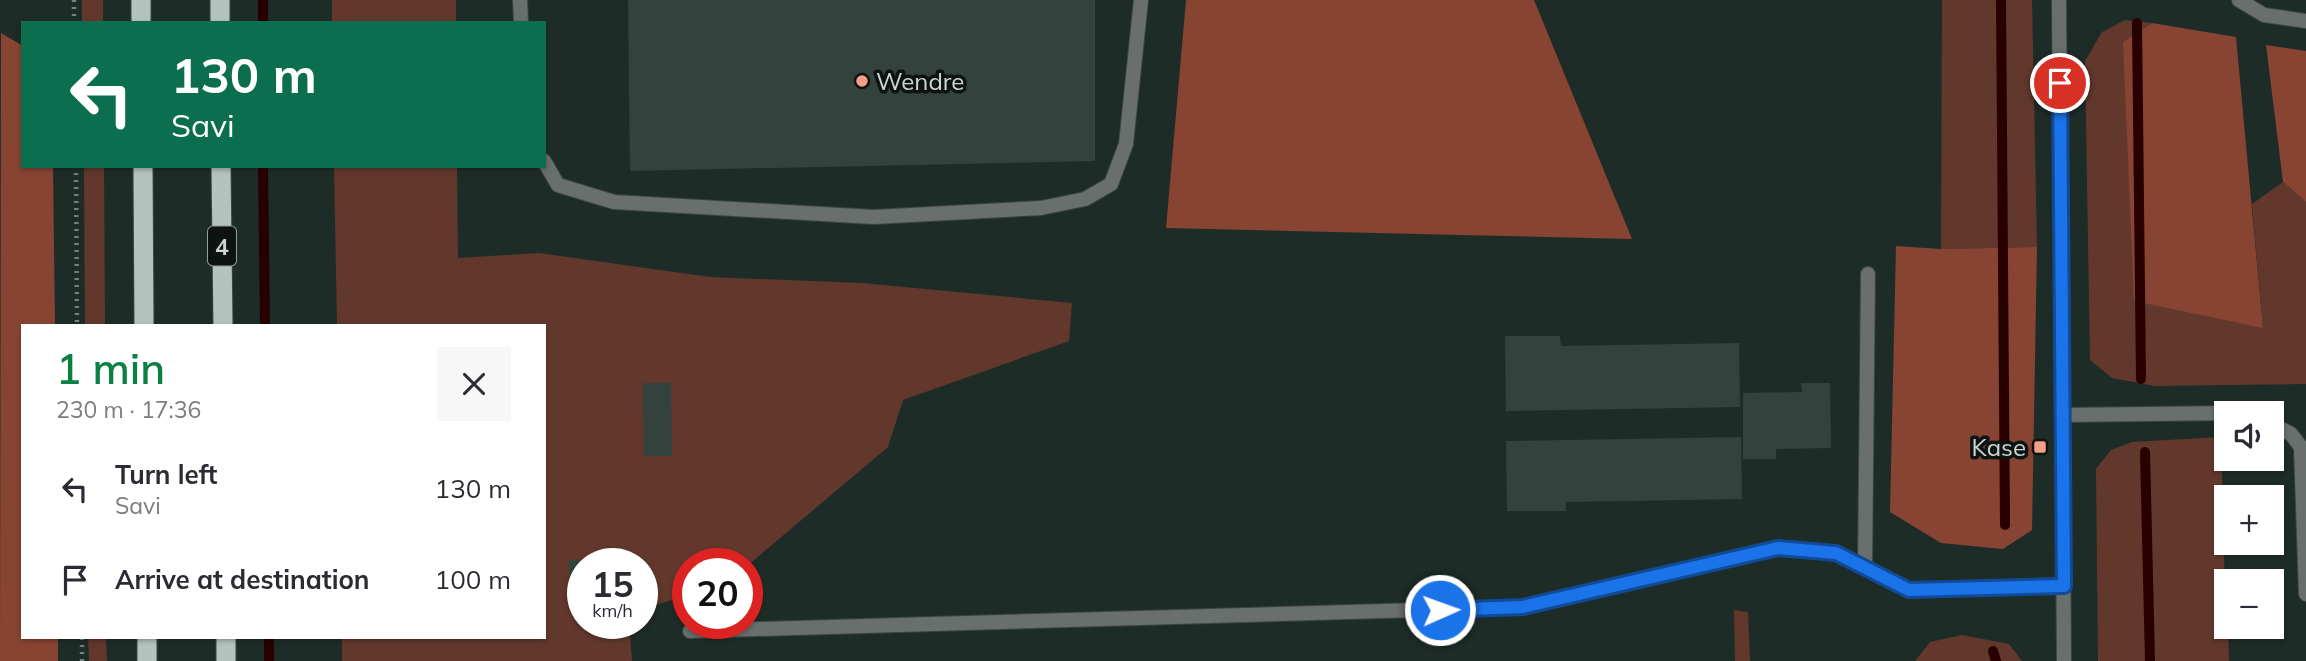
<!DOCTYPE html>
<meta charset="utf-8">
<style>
:root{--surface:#fff;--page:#f7f7f7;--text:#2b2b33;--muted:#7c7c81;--accent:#0b8043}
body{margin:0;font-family:Mulish,sans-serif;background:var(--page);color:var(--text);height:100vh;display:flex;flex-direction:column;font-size:26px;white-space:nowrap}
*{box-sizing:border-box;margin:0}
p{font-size:23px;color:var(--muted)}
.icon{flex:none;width:38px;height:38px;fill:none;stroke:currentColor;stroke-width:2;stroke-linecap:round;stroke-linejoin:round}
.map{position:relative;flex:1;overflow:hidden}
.panel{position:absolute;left:21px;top:324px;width:525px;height:315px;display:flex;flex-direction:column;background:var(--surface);border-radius:0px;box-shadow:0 2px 5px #0004}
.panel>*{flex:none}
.banner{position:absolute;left:21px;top:21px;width:525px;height:147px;border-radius:0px;box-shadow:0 2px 5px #0004;background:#0b6e4f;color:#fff;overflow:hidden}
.tools{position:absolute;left:2214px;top:401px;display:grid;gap:14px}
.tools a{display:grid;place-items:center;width:70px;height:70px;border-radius:0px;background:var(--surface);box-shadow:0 2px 5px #0004;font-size:35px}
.speed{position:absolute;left:567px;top:548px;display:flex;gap:14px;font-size:35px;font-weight:700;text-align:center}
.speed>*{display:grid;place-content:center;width:91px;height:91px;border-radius:50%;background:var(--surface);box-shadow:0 2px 5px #0004;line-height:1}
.speed small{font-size:18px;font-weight:400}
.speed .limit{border:10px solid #d22;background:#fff;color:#111}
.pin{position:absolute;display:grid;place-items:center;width:60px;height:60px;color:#fff;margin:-30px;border:4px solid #fff;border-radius:50%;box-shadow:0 2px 7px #0007}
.me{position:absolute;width:77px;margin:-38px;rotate:88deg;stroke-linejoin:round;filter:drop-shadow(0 0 5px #0008)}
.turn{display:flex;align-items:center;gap:24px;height:147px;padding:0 35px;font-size:32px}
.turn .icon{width:91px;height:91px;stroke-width:2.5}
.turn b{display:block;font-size:49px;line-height:60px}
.round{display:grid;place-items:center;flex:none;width:74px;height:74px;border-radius:0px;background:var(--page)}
.summary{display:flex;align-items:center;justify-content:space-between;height:119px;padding:0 35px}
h1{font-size:42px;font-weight:600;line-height:52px;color:var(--accent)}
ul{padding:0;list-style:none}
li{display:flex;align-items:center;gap:21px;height:91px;padding:0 35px}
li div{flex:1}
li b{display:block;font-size:26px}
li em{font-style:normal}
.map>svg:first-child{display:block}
.green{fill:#62382d}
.forest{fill:#874432}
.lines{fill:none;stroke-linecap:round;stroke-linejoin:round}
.stream{stroke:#280000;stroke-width:10}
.building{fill:#34423e}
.service-casing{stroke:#3a4743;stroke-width:16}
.tertiary-casing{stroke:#3a4743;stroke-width:16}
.trunk-casing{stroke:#3a4743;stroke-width:21}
.path{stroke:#75817d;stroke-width:4.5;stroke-dasharray:2 5;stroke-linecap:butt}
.service{stroke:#686f6c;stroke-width:14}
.tertiary{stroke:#686f6c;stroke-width:14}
.trunk{stroke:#b4c3be;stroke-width:19}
.route-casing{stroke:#114b97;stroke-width:18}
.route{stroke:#1a73e8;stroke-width:12}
.poi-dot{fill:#f49e87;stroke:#0d1311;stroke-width:2.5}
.labels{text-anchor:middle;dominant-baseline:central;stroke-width:7;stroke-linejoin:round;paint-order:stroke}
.shield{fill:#0d1311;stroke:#939c99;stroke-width:2}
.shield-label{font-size:23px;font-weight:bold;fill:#cdd6d3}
.poi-label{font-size:24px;fill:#cdd6d3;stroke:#0d1311;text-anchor:start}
</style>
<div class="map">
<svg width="2306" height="661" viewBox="0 0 2306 661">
<rect width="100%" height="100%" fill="#1e2c28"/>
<!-- green -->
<path class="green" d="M82 0H103V23H82Z
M332 0H456V23H332Z
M1942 0H2032L2037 247 1941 249Z
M2125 20 2152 23 2123 43 2263 328 2252 204 2283 182 2306 202V384L2155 386 2112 378 2090 360 2085 61 2102 32Z
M84 166H104L105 325H85Z
M334 166H457L458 258 539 253 710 277 862 283 1072 303 1069 341 903 400 888 447 747 566V564H688V595L642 609V564H583V623H629L632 661H342V637H544V326L337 325Z
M2221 437 2226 626 2228 627 2229 661H2098L2096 469 2111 450 2132 442Z
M1734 610 1748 612 1750 661H1735Z
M1962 635 2009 644 2022 661H1915L1930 642Z
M88 637H106L107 661H89Z"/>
<!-- forest -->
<path class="forest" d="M1186 0H1534L1632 239 1166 228Z
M2152 23 2236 37 2263 328 2134 301 2123 42Z
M1 33 23 46V166H53L55 325 23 326V637H58V661H0Z
M2266 45 2306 51V202L2283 182Z
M1896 246 1941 249 2037 247 2032 530 2003 549 1941 543 1890 512Z"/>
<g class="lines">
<!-- stream -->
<path class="stream" d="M263 0V23
M2001 0 2005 525
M2137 23 2141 379
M263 166 265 326
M2145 452 2150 661
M269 637V661
M1993 651 1996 661"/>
</g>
<!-- building -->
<path class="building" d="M628 0H1095V161L630 171Z
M1505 336H1560L1561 346 1739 343 1740 407 1506 411Z
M643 383H671L672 456H644Z
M1801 383H1830L1831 448 1776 449V459H1743V393L1802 392Z
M1741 437 1742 499 1566 502V511H1507L1506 441Z
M609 559V564H583V589H570L569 560Z"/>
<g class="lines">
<!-- service casing -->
<g class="service-casing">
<path id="service" d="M520 0 521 23
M2239 0 2264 15 2306 21
M544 161 558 185 614 202 874 217 1041 208 1085 199 1111 184 1126 144 1141 0
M2063 415 2232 413
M2272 424 2291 434 2301 447 2306 594
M1865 567 1868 274
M690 631 1523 607 1778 548 1836 553 1909 590 2064 585"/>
</g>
<!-- tertiary casing -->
<g class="tertiary-casing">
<path id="tertiary" d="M2059 0 2064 661"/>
</g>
<!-- trunk casing -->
<g class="trunk-casing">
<path id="trunk" d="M141 0V23
M220 0V23
M143 166 144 326
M221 166 223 326
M147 637V661
M226 637V661"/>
</g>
<!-- path -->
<path class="path" d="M74 0V23
M76 166 77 326
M82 661V637"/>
<!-- service -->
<use href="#service" class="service"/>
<!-- tertiary -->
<use href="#tertiary" class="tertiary"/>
<!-- trunk -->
<use href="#trunk" class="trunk"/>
</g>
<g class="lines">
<!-- route casing -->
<g class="route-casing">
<path id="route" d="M1440 610 1523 607 1778 548 1836 553 1909 590 2064 586 2060 83"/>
</g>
<!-- route -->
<use href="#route" class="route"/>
</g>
<!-- markers -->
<g class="poi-dot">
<circle cx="862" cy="81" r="7"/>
<rect x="2033" y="440" width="14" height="14" rx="3.5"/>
</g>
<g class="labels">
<!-- shield labels -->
<rect class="shield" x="208" y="226.5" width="28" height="39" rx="5"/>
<g class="shield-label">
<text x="222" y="246">4</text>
</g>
<!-- poi labels -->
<g class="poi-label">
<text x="876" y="81">Wendre</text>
<text x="2026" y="447" text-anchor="end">Kase</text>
</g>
</g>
</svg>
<div class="tools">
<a><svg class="icon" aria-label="sound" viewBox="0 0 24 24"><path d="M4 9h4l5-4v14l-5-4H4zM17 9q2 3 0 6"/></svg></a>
<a>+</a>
<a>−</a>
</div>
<div class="speed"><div>15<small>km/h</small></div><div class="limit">20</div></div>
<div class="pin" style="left:2060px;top:83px;background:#d93025"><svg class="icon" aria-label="arrive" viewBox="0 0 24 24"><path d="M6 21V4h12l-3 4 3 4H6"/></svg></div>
<svg class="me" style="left:1440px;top:610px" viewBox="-20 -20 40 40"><circle r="17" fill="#1a73e8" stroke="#fff" stroke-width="3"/><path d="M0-11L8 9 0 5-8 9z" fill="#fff"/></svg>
<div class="banner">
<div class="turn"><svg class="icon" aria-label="left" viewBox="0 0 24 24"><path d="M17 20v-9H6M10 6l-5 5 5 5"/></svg><div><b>130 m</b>Savi</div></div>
</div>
<section class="panel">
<div class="summary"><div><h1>1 min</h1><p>230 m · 17:36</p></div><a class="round"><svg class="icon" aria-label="close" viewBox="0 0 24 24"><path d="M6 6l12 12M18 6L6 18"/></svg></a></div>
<ul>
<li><svg class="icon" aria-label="left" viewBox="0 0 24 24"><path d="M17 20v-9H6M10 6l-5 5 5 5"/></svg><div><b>Turn left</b><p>Savi</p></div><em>130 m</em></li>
<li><svg class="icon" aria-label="arrive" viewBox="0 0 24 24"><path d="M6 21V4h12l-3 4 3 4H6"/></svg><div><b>Arrive at destination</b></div><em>100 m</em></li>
</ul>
</section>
</div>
